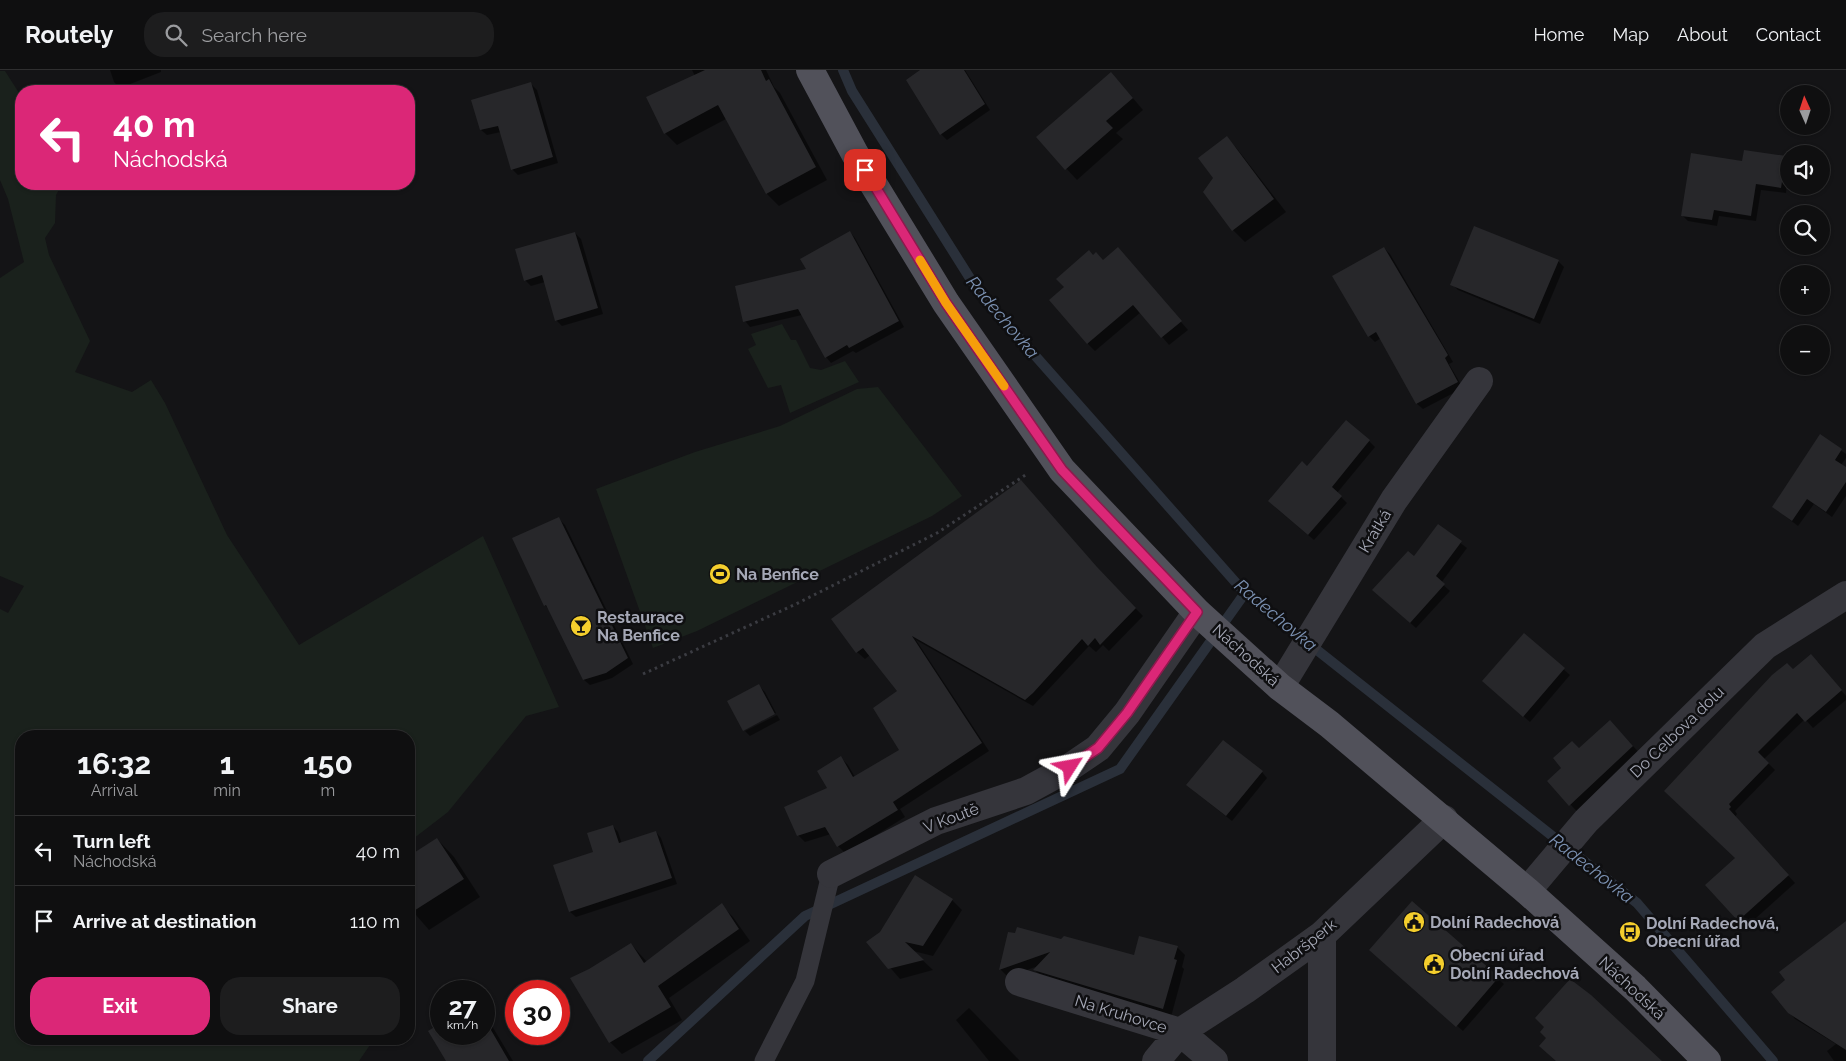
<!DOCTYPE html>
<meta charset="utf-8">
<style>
:root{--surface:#0f0f10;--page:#1d1d1e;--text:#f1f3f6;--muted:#9b9c9f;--line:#2f2f30;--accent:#db2777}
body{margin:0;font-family:Raleway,sans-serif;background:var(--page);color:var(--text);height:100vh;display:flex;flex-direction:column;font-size:19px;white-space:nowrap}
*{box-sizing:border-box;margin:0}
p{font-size:16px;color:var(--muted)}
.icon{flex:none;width:28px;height:28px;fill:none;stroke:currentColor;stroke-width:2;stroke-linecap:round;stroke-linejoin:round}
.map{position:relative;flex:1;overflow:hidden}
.drawer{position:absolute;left:15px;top:660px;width:400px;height:315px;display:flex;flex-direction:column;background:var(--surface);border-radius:20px;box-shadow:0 1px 4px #0004,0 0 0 1px var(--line)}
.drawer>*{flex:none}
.banner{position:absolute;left:15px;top:15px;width:400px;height:105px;border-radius:20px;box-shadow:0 1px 4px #0004,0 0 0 1px var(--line);background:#db2777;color:#fff;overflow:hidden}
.needle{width:32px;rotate:357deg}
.fabs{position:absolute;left:1780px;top:15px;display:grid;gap:10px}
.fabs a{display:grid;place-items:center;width:50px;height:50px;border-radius:50%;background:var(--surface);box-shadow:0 1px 4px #0004,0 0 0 1px var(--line);font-size:25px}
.speed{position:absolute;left:430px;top:910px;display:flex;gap:10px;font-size:25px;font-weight:700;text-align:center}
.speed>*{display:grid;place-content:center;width:65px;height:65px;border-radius:50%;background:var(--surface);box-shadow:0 1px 4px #0004,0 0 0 1px var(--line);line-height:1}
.speed small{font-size:12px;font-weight:400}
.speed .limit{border:8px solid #d22;background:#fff;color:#111}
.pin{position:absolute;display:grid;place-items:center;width:42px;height:42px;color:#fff;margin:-21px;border-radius:10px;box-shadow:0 2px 8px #0006}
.me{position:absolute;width:55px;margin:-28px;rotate:56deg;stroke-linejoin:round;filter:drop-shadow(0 0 4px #0008)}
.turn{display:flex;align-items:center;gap:18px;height:105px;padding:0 15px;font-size:22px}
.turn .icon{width:65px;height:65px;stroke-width:2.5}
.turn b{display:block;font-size:35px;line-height:42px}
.eta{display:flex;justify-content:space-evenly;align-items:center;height:85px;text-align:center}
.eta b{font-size:30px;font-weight:700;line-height:35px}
.action{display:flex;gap:10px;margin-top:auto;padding:10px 15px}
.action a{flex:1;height:58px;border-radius:20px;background:var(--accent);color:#fff;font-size:20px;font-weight:700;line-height:58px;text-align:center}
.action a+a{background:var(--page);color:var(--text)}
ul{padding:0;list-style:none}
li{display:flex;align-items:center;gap:15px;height:70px;padding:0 15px;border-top:1px solid var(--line)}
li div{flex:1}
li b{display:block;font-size:19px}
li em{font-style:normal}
header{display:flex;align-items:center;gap:30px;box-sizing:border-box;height:70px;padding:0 25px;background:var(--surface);border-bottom:1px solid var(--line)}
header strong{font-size:24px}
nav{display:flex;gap:28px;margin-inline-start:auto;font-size:18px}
.search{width:350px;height:45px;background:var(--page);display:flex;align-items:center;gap:12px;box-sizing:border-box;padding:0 18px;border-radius:20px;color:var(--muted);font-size:19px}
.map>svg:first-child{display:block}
.green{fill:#1a211c}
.shadow{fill:#0007}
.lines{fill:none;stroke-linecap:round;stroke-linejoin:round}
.stream{stroke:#2a303a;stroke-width:10}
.building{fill:#27272a}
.path{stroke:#3b3c42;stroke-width:3;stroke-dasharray:2.5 4;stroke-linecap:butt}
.service{stroke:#35353b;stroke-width:19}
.minor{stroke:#35353b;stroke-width:28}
.primary{stroke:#51515a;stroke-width:28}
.route-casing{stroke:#8e194d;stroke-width:12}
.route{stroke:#db2777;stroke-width:9}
.slow{stroke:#f59e0b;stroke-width:9}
.labels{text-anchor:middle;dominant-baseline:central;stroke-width:5;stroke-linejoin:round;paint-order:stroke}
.street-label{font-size:16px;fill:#a5a8b6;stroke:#0f0f11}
.poi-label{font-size:16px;font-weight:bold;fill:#a5a8b6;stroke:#0f0f11;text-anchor:start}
.water-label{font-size:18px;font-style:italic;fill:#7b91b2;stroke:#0f0f11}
</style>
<header>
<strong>Routely</strong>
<div class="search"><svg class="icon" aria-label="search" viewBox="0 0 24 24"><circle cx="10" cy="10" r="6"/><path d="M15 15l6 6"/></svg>Search here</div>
<nav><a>Home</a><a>Map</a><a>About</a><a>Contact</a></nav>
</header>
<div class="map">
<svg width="1846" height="991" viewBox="0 0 1846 991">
<rect width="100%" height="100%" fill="#141416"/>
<!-- green -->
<path class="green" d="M0 1H5L21 26V114H62L56 125 55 153 45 168 49 185 90 271 75 302 132 322 151 310 165 333 227 465 299 575 483 466 559 637 526 646 448 742 409 772V666H21V969H374L359 991H0V539L8 543 24 516 0 506V208L24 192 8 129 0 110Z
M782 254 791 270H796L810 298 821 300 845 291 859 312 790 343 781 315 768 318 748 279 756 275 751 264Z
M878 317 962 426 932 446 697 561 653 578 596 419 695 382 780 356 857 319Z"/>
<!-- shadow -->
<path class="shadow" d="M110 0H161V2L120 18 114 12Z
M692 0H766L774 17 780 23 827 110 779 136 767 124 726 49 677 75 665 63 695 6Z
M922 0H965L990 40 947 70 941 64Z
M531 14 537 20 558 93 518 105 512 99 501 62 487 65 481 60Z
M1121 14 1143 40 1116 63 1123 69 1077 110 1037 67Z
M1227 68 1238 80 1286 142 1245 172 1233 160 1214 108Z
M1785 87 1789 91 1786 123 1761 120 1756 151 1719 146 1717 156 1688 151 1682 145 1743 92Z
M850 162 855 168 904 257 856 283 853 281 831 293 826 287 802 245 750 257 745 251 808 200Z
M575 163 581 169 603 244 562 256 556 250 545 212 531 216 525 210Z
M1384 178 1390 184 1453 292 1449 294 1463 318 1423 339 1417 334 1381 268 1375 272 1369 266Z
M1093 186 1104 191 1125 187 1188 260 1169 275 1141 242 1095 281 1088 274 1065 218Z
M1558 191 1564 197 1540 254 1458 220 1452 214Z
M1821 366 1846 384V388L1841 395 1846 399V426L1832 447 1814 434 1798 456 1773 437Z
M1369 371 1375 377 1337 423 1347 433 1314 470 1275 437 1307 398Z
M559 449 565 455 633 594 612 608 590 615 584 610 549 540 545 535Z
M1438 456 1467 478 1441 513 1450 521 1416 558 1380 526 1414 488Z
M1104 506 1143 546 1109 581 1103 575 1096 582 1089 576 1033 636 916 570 989 681 900 739 905 747 846 784 838 776 831 764 805 772 798 765 829 719 841 688 848 695 855 707 901 680 899 621 870 585 865 589 857 582 833 549Z
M1524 565 1570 605 1530 652 1490 617Z
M1818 592 1846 626V630L1813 658 1805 649 1764 689 1775 700 1735 741 1737 744 1735 747 1795 813 1746 857 1707 815 1737 788 1672 728 1793 600Z
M759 616 765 622 776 643 744 659Z
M777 645 780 650 750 666 745 661Z
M1622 664 1644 688 1582 747 1549 711 1579 679Z
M1262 702 1267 708 1232 751 1194 721Z
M613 756 618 762 622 774 656 762 661 768 677 814 576 847 570 842 594 783Z
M437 769 454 787 480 827 429 860 409 837V788Z
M952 830 962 840 933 886 913 881 933 900 900 909 868 872Z
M1412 833 1504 914 1463 961 1377 886Z
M721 835 733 847 750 871 669 928 682 950 622 984 610 972 590 900 631 874 647 892Z
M1846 866V991H1834L1827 981 1836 974 1795 949 1789 942Z
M1062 870 1135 886 1177 877 1185 885 1182 897 1184 899 1171 947 1043 908 1035 900 1038 896 1008 907 1000 899Z
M969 938 975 944 1020 991H989L956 950Z
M484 947 492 956 513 991H448L430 961 441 955V964H484Z"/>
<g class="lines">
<!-- stream -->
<path class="stream" d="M843 0 852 21 978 221 1245 523 1637 833 1773 991
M648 991 805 846 1120 699 1245 523"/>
</g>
<!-- building -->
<path class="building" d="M705 0H761L766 11 769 9 816 97 766 124 718 35 664 64 646 27Z
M920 0H964L985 34 940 65 906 10Z
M1111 2 1133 28 1106 51 1113 58 1065 100 1036 67Z
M531 12 553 87 511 100 498 56 480 60 471 30Z
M1227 66 1274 129 1232 161 1203 122 1213 108 1198 88Z
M1744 80 1786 86 1781 118 1756 114 1751 146 1714 140 1712 150 1681 146 1691 83 1742 91Z
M1474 156 1559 190 1534 249 1450 215Z
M850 161 899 251 849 278 847 275 825 288 798 239 743 252 735 216 806 199 800 189Z
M575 162 598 238 555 251 542 205 524 211 515 179Z
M1118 177 1182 251 1161 268 1133 235 1087 274 1049 230 1064 217 1056 209 1089 180 1093 185 1096 182 1103 190Z
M1384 177 1448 285 1445 288 1458 312 1416 334 1376 262 1368 267 1332 206Z
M1346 350 1370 370 1332 417 1342 426 1308 465 1268 431 1302 391 1307 396Z
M1820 364 1842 379 1835 390 1846 397V412L1826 442 1807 429 1792 451 1772 437Z
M1021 410 1097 497 1136 538 1100 575 1095 568 1088 576 1082 569 1033 623 1025 630 912 566 982 673 893 732 898 740 837 777 825 757 797 766 784 737 827 718 817 701 841 686 853 707 899 680 873 638 897 621 863 578 856 583 831 549Z
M559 447 628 588 606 603 583 610 546 535 544 536 512 468Z
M1438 454 1462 471 1436 506 1445 514 1410 553 1372 520 1408 481 1414 486Z
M1524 563 1565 598 1523 647 1482 611Z
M1811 584 1842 620 1805 652 1797 643 1758 682 1769 693 1729 734 1731 737 1729 739 1789 805 1738 851 1705 815 1735 788 1664 721 1772 605 1787 593 1793 599Z
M759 614 775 644 743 661 727 631Z
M1610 650 1633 676 1569 736 1547 711 1561 698 1553 688 1572 671 1579 678Z
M1223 670 1263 701 1226 746 1186 715Z
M613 755 619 773 656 761 672 808 569 842 553 795 593 782 587 763Z
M437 768 464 809 409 844V786Z
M915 805 953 829 923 876 905 872 924 890 888 899 866 872 880 862Z
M1412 831 1499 907 1456 957 1369 880Z
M722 833 739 859 658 916 671 937 609 973 570 908 589 899 631 873 644 893Z
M1846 851V980L1788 943 1771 922 1785 910 1779 902Z
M1017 857 1061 869 1064 866 1134 885 1139 866 1178 876 1174 889 1177 890 1163 939 1033 900 1050 882 999 900 1008 862 1015 863Z
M1570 909 1591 925 1662 991H1556L1539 976 1546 968 1540 962 1544 957 1535 948Z
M484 948 509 991H446L428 961 441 953V964H484Z"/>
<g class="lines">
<!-- path -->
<path class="path" d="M643 604 796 534 937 463 1027 404"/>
<!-- service -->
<path class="service" d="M764 991 805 911 831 804"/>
<!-- minor -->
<path class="minor" d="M1280 617 1394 430 1479 311
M831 804 936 751 1026 721 1070 697 1098 678 1127 643 1197 542
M1527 821 1586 751 1765 576 1846 525
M1019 912 1180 962 1214 991
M1156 991 1180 962 1245 920 1322 865 1444 749
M1322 991V865"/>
<!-- primary -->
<path class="primary" d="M810 0 855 84 946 233 1062 400 1197 542 1280 617 1329 654 1527 821 1635 918 1707 991"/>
</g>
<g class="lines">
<!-- route casing -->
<g class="route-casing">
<path id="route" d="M865 100 946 233 1062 400 1197 542 1127 643 1098 678 1070 697"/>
</g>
<!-- route -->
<use href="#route" class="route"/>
<!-- slow -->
<path class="slow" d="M920 190 946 233 1004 316"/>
</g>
<!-- icons -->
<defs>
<g id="stadium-disc" transform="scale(1.125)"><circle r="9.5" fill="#f4ce2d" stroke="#0f0f11"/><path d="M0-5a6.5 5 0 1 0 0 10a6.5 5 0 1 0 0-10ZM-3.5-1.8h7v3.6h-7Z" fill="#111"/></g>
<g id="bar-disc" transform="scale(1.125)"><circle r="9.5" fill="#f4ce2d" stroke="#0f0f11"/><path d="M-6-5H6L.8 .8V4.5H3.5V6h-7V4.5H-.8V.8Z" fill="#111"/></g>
<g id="civic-disc" transform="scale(1.125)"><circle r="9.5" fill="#f4ce2d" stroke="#0f0f11"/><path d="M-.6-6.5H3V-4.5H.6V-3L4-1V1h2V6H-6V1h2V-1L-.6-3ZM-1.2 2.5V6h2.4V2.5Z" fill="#111"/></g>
<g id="bus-disc" transform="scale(1.125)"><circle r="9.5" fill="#f4ce2d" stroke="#0f0f11"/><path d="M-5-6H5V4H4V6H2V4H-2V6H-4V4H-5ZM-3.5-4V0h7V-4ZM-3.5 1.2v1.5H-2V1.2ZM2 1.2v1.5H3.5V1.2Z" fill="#111"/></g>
</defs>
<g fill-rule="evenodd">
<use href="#stadium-disc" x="720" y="504"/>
<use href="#bar-disc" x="581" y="556"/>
<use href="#civic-disc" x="1414" y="852"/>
<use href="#bus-disc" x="1630" y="862"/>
<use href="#civic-disc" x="1434" y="894"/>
</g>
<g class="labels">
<!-- street labels -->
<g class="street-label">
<text transform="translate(1375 461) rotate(-59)">Krátká</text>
<text transform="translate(1246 585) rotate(42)">Náchodská</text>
<text transform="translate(1677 662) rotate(-44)">Do Celbova dolu</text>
<text transform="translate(951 748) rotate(-21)">V Koutě</text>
<text transform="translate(1304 876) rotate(-38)">Habršperk</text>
<text transform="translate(1632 918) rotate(43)">Náchodská</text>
<text transform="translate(1121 944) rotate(17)">Na Kruhovce</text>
</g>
<!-- poi labels -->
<g class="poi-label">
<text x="736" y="504">Na Benfice</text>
<text x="597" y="547">Restaurace<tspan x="597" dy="18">Na Benfice</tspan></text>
<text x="1430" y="852">Dolní Radechová</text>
<text x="1646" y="853">Dolní Radechová,<tspan x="1646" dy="18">Obecní úřad</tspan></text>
<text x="1450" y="885">Obecní úřad<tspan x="1450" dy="18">Dolní Radechová</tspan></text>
</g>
<!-- water labels -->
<g class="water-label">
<text transform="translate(1003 247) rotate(50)">Radechovka</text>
<text transform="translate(1276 545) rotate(40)">Radechovka</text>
<text transform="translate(1592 798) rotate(38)">Radechovka</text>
</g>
</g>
</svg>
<div class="fabs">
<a><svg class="needle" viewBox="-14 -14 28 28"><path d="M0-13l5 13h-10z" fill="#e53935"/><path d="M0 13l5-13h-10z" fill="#9b9c9f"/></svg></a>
<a><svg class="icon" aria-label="sound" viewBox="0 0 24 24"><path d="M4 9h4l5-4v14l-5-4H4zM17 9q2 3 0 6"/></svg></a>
<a><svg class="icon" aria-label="search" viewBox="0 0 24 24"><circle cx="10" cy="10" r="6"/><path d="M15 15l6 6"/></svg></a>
<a>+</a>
<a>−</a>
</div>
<div class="speed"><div>27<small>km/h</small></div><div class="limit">30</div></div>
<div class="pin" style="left:865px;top:100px;background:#d93025"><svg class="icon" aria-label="arrive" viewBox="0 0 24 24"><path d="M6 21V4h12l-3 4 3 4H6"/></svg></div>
<svg class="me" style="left:1070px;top:697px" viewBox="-20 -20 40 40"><path d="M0-17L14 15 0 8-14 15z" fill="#db2777" stroke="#fff" stroke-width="4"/></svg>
<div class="banner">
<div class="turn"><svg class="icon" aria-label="left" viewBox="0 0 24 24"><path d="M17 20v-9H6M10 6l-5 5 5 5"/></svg><div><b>40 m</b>Náchodská</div></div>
</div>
<section class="drawer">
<div class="eta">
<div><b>16:32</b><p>Arrival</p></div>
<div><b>1</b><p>min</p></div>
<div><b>150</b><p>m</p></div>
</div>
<ul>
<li><svg class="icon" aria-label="left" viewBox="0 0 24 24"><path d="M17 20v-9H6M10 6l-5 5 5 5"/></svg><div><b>Turn left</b><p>Náchodská</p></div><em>40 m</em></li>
<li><svg class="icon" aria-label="arrive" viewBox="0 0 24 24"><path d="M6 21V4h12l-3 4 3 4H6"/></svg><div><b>Arrive at destination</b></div><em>110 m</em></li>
</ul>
<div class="action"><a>Exit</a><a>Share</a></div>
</section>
</div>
